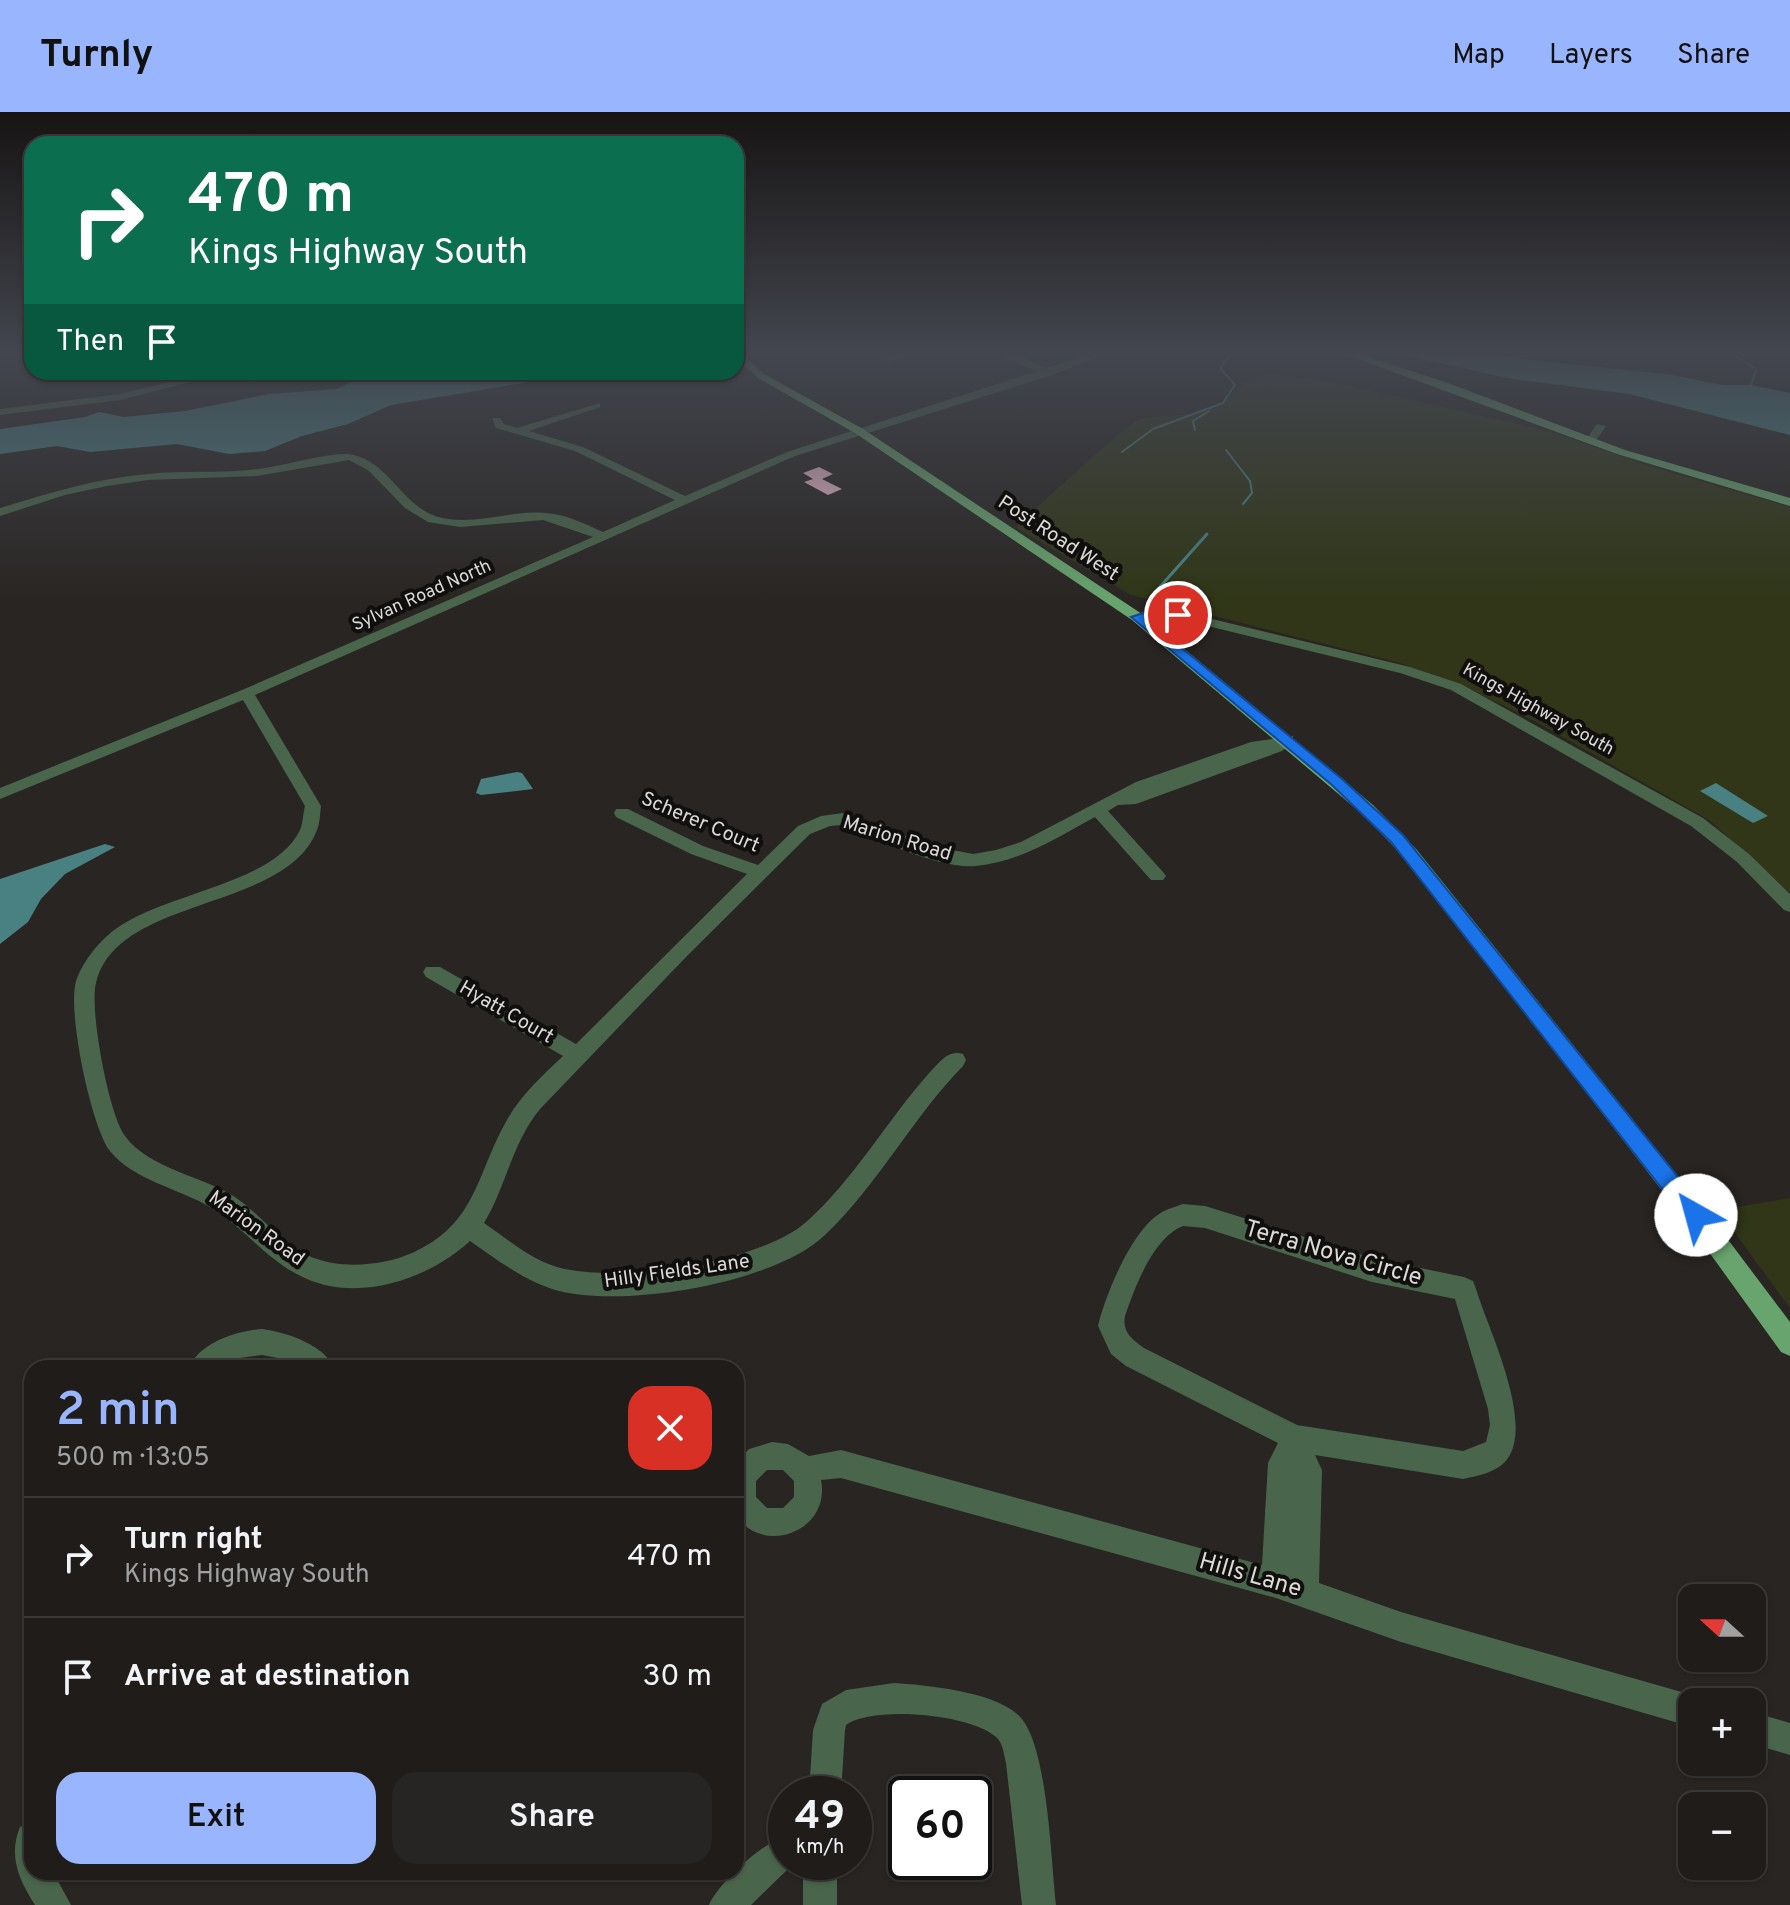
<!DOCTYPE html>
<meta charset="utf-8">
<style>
:root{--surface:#1f1c1a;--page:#272523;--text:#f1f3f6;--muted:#a1a1a2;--line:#3c3a39;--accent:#99b5fd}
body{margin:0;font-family:Overpass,sans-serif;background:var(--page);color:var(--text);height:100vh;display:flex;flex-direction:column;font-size:30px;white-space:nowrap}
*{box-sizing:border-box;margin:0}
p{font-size:26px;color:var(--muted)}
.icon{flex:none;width:44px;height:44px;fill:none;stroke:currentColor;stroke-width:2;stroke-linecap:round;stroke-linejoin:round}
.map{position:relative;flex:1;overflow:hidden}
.drawer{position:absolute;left:24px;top:1248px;width:720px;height:520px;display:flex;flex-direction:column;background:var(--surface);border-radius:24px;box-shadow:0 2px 6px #0004,0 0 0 2px var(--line)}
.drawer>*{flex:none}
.guide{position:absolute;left:24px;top:24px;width:720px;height:244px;border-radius:24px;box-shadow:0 2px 6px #0004,0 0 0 2px var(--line);background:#0b6e4f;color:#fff;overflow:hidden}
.needle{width:52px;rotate:291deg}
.buttons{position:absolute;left:1678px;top:1472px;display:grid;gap:16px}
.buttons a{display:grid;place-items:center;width:88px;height:88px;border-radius:16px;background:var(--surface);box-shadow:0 2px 6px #0004,0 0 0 2px var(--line);font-size:40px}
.speed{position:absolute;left:768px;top:1664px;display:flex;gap:16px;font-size:40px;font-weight:700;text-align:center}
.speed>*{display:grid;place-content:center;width:104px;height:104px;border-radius:50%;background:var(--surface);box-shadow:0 2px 6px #0004,0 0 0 2px var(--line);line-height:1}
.speed small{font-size:20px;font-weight:400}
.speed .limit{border:4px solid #111;border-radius:12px;background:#fff;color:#111}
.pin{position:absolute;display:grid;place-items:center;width:68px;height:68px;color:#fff;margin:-34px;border:4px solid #fff;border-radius:50%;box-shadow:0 2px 8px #0007}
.me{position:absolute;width:88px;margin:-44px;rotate:322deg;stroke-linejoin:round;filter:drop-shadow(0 0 6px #0008)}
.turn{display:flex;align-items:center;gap:28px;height:168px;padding:0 32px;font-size:36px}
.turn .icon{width:104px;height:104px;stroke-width:2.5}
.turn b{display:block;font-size:56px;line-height:68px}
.then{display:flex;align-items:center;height:76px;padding:0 32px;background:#0003;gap:16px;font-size:30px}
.round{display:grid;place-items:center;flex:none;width:84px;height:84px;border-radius:24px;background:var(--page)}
.head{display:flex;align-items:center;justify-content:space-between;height:136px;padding:0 32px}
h1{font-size:48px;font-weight:600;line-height:60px;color:var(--accent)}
.primary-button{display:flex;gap:16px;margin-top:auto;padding:16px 32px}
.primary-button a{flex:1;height:92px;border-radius:24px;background:var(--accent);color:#111;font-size:32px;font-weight:600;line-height:92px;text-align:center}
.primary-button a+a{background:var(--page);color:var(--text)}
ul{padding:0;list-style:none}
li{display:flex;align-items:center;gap:24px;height:120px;padding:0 32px;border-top:2px solid var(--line)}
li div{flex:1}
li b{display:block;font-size:30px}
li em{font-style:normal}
header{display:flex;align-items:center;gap:48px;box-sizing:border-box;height:112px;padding:0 40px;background:var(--accent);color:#111}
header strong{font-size:38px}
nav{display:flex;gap:44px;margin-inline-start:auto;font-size:28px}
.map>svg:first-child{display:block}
.green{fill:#303617}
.water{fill:#498182}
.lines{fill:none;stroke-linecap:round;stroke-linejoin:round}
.stream-far1{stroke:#498182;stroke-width:2}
.stream{stroke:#498182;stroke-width:3}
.building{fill:#ecbbc9}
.minor{fill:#49654b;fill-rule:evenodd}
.major{fill:#68a46d;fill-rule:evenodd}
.route{fill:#1a73e8;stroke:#114b97;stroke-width:2}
.labels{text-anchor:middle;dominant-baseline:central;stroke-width:8;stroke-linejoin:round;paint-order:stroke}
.far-street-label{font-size:18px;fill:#dcdad7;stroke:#100f0d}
.street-label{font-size:20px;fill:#dcdad7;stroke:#100f0d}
.near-street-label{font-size:24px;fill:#dcdad7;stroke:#100f0d}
</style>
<header>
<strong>Turnly</strong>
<nav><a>Map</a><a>Layers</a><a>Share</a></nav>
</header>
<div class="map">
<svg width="1790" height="1793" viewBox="0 0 1790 1793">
<rect width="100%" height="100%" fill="#292522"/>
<!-- green -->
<path class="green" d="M1276 262 1332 270 1545 318 1655 356 1790 395V781L1709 708 1538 611 1472 578 1400 551 1131 483 1015 415C1034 399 1127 311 1141 307 1167 301 1186 307 1213 295 1240 282 1237 264 1276 262Z
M1790 1086V1196L1718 1098Z"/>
<!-- water -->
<path class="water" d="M1390 240H1483L1538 249 1667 262 1722 273H1751L1790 281V323L1629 282 1512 267Z
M353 260H589L391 293 348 312 302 324 265 339 229 342 177 332 90 340 57 334 0 342V317L85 305 99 300 124 305 185 299 269 282 337 277 358 266Z
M517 660 522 661 533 677 481 683 476 681 481 667Z
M1716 671 1768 704 1753 711 1700 679Z
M105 732 115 735 65 762 41 787 28 810 0 832V767Z"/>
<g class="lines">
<!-- stream-far1 -->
<path class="stream-far1" d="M1735 244 1756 257 1751 273
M1195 318 1193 309 1209 299
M1226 338 1250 369 1252 381 1243 392
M1122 340 1153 317 1223 291 1235 273 1220 256 1230 244"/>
<!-- stream -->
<path class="stream" d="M1151 485 1207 422"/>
</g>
<!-- building -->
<path class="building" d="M819 355 833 362 822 367 842 377 828 383 804 370 813 367 803 361Z"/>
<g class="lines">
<!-- minor -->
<path class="minor" d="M900 240H915L888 251 883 248Z
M1001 240H1012L1046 256 1097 240H1112L1052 263 795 344 255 583 321 694C320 701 320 711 317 718 286 800 117 783 96 871 89 897 109 1003 125 1024 149 1057 203 1064 235 1085 263 1104 285 1136 317 1147 345 1157 385 1153 412 1141 477 1112 476 1062 507 1008 520 984 543 963 563 944L426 865 423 860 426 855H440L576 932 747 762 691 742 616 705 614 701 616 697H628L703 734 758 753 798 714 821 704 843 701 937 735 973 742 996 738 1021 730 1136 670 1251 630 1293 624V630L1282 639 1136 692 1118 693 1108 699 1163 760 1166 764 1163 768H1151L1095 705C1058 725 1020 750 976 754 937 757 879 727 842 713L830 714 810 722 688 843 540 997C512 1031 506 1075 484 1111 506 1126 530 1147 557 1155 617 1172 758 1151 805 1111 854 1068 887 1008 930 960 940 950 948 937 963 942L966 948 963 954C912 1006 878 1073 825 1123 775 1171 626 1196 559 1179 526 1170 497 1148 470 1129 429 1167 360 1190 307 1167 269 1151 245 1116 210 1095 180 1077 133 1068 110 1039 91 1014 67 899 76 869 81 853 94 836 107 824 153 781 273 775 300 718 303 711 303 701 305 694L243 588 0 687V676L242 578 593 425 543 408 460 415 428 410 405 396 368 358 349 348 257 364 148 368 107 374 65 383 0 404V396C49 381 97 366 148 362 185 358 222 362 258 357 281 355 336 338 354 343 391 352 404 398 442 406 477 413 511 398 545 401 566 402 585 412 603 420L675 388 575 339 496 316 492 306H500L504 312 517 316 600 291V295L529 319 583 335 685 384 787 340 1037 259 1009 248Z
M212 260H229L120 288 0 303V297L120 282Z
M1597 312 1606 314 1594 331H1586L1585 329Z
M1152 496 1171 497 1410 555 1461 572 1703 706 1749 742 1790 782V800L1784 798 1737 750 1691 714 1451 578 1400 561 1171 505 1153 504 1137 509 1130 505Z
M1183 1092 1205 1094 1372 1146 1464 1165 1473 1169 1476 1177C1488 1217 1538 1317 1504 1351 1493 1361 1477 1364 1463 1367L1315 1343 1322 1358 1319 1471 1401 1500 1692 1583 1704 1590H1692V1615L1401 1530 1276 1486 841 1366 821 1368C831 1417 768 1444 737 1406L736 1350 749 1337 772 1330 788 1332 809 1344 841 1338 1262 1453 1268 1351 1278 1331 1126 1254 1111 1242 1098 1214C1105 1183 1132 1119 1159 1102 1166 1097 1175 1095 1183 1092ZM1183 1114 1205 1116 1372 1170 1455 1187 1488 1297 1490 1313 1486 1330 1463 1339 1297 1313 1144 1236C1132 1227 1122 1220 1125 1204 1135 1175 1153 1126 1183 1114ZM767 1358H783L794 1369V1385L783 1396H767L756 1385V1369Z
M262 1217C285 1220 324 1232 334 1256H299L283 1247 262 1243 240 1246 222 1256H189C199 1231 236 1219 262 1217Z
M894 1571C926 1573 1001 1580 1022 1607 1048 1640 1051 1749 1056 1793H1022L1006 1651C1004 1643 1003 1633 998 1627 975 1602 873 1593 846 1613L845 1618 841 1682H809L813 1618 822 1592 846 1578Z
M1752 1600 1790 1611V1643L1752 1632Z
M32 1710V1760H53L71 1793H35C19 1768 8 1744 20 1715Z
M786 1725V1750H799L798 1754 787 1758 751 1793H709C718 1772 763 1729 786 1725Z
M803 1750H837V1793H803Z"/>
<!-- major -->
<path class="major" d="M737 240H747L749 248 764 262 863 317 1142 502 1373 693 1417 738 1717 1113 1790 1210V1244L1781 1240 1701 1129 1405 746 1361 701 1132 508 855 321 758 266 741 251Z
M1339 240H1354L1448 271 1625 338 1790 386V394L1617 342Z"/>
</g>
<!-- sky -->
<linearGradient id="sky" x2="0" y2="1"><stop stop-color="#171413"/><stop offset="0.49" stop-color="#43464f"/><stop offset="1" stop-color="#43464f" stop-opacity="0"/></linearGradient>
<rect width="1790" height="491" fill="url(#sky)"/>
<!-- route -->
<path class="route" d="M1159 496 1185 503 1178 507 1159 503 1146 507 1342 667 1403 723 1703 1096 1706 1103 1703 1110 1696 1113 1688 1110 1391 730 1332 673 1131 505Z"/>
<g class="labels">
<!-- far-street labels -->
<g class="far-street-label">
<text transform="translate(422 484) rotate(-24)">Sylvan Road North</text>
<text transform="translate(1538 598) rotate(29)">Kings Highway South</text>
</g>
<!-- street labels -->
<g class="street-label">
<text transform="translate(1058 427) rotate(33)">Post Road West</text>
<text transform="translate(700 711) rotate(23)">Scherer Court</text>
<text transform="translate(897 727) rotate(17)">Marion Road</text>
<text transform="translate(506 901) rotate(30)">Hyatt Court</text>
<text transform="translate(256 1117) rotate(36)">Marion Road</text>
<text transform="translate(677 1160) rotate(-8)">Hilly Fields Lane</text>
</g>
<!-- near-street labels -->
<g class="near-street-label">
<text transform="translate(1333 1142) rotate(16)">Terra Nova Circle</text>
<text transform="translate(1250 1464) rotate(16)">Hills Lane</text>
</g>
</g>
</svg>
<div class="buttons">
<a><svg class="needle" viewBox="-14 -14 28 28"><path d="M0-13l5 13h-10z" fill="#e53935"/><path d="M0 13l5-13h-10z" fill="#a1a1a2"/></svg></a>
<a>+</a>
<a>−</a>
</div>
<div class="speed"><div>49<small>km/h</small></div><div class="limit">60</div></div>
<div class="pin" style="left:1178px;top:503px;background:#d93025"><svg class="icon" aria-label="arrive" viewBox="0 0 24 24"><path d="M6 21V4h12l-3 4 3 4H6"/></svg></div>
<svg class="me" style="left:1696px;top:1103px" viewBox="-20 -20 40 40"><circle r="19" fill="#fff"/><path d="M0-13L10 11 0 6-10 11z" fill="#1a73e8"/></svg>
<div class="guide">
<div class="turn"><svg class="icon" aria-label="right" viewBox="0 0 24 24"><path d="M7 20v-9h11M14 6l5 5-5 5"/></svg><div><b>470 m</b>Kings Highway South</div></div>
<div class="then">Then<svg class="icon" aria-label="arrive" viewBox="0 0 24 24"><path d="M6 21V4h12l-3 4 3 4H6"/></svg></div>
</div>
<section class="drawer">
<div class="head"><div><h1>2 min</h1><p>500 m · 13:05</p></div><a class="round" style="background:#d93025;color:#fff"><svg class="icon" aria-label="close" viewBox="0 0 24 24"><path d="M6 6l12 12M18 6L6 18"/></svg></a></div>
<ul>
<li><svg class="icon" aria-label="right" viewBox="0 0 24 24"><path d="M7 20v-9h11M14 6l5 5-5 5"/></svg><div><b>Turn right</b><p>Kings Highway South</p></div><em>470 m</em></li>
<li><svg class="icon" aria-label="arrive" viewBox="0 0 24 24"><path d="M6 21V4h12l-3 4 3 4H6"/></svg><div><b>Arrive at destination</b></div><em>30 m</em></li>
</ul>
<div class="primary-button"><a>Exit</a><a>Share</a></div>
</section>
</div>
